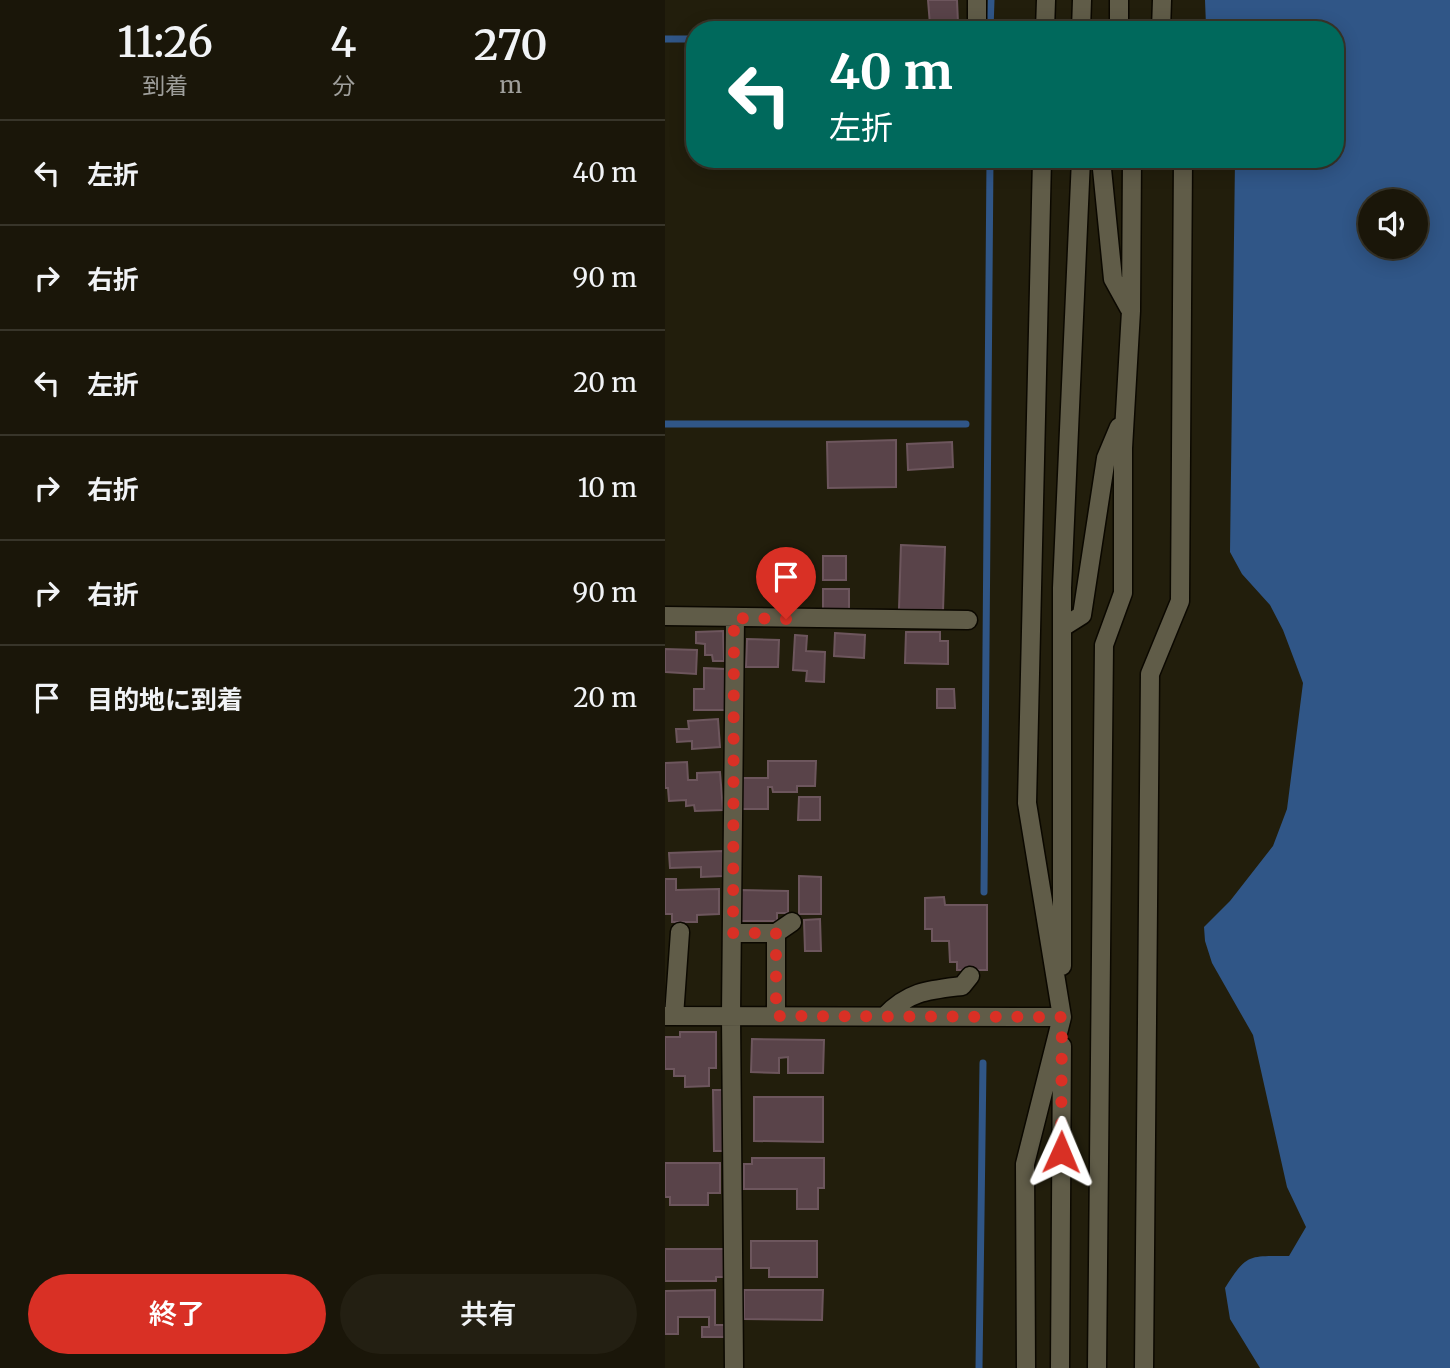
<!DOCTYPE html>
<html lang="ja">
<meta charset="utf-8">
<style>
:root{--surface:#1a1609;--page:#231f12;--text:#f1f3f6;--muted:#9f9f9c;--line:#38352a;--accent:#d93025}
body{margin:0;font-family:Merriweather,"Noto Sans JP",serif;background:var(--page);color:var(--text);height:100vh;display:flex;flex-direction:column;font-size:26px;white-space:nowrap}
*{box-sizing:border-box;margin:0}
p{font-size:23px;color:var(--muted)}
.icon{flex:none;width:38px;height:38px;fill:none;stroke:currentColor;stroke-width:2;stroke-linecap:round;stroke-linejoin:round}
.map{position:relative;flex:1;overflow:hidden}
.details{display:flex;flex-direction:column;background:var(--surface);width:665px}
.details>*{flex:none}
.top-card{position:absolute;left:21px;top:21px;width:658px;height:147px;border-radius:28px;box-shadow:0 4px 18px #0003,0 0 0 2px var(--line);background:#00695c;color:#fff;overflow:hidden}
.controls{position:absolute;left:693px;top:189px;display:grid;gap:14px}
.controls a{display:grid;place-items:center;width:70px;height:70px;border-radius:50%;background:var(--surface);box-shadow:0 4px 18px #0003,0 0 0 2px var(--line);font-size:35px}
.pin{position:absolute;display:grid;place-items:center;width:60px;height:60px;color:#fff;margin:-72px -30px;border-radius:50% 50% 50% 0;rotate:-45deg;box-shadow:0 0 7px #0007}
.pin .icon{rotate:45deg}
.me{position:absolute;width:77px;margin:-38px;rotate:1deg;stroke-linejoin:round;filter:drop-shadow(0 0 5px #0008)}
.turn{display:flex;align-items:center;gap:24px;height:147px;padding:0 28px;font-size:32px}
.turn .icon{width:91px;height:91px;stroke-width:2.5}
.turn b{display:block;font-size:49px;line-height:60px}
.eta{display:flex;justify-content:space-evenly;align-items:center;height:119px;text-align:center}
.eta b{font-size:42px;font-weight:600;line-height:49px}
.button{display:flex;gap:14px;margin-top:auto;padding:14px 28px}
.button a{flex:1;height:80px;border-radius:42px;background:var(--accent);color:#fff;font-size:28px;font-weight:600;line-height:80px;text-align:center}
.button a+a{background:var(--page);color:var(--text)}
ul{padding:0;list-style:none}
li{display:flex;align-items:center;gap:21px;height:105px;padding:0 28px;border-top:2px solid var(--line)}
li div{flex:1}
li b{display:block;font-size:26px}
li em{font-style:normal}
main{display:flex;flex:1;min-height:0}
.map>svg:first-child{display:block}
.water{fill:#305687;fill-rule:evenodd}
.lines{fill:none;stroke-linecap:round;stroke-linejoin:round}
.stream{stroke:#305687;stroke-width:7}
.building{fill:#594349;stroke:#6d565d;stroke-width:2}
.minor-casing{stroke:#0b0800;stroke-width:21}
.minor{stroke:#605c48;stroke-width:18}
.route{stroke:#d93025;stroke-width:12;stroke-dasharray:0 21.6}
</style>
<main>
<section class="details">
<div class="eta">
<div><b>11:26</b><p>到着</p></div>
<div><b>4</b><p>分</p></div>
<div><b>270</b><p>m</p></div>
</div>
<ul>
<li><svg class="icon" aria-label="left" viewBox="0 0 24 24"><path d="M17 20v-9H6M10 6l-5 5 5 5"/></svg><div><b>左折</b></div><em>40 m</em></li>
<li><svg class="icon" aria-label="right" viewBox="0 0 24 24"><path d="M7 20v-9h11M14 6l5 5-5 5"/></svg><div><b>右折</b></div><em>90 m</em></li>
<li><svg class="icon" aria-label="left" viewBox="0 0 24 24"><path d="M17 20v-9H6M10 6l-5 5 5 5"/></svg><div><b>左折</b></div><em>20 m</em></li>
<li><svg class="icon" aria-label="right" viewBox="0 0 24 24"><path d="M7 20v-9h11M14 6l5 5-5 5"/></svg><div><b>右折</b></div><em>10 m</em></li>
<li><svg class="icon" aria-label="right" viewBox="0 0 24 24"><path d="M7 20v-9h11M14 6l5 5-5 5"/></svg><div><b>右折</b></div><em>90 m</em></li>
<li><svg class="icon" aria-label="arrive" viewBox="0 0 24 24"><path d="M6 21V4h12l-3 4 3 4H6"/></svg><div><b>目的地に到着</b></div><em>20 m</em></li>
</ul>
<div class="button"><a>終了</a><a>共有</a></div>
</section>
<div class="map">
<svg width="785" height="1368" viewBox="0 0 785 1368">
<rect width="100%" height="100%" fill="#221e0c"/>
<!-- water -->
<path class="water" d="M540 0H785V1368H595L565 1319 560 1288C582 1253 584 1256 624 1256L641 1227 622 1187 588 1035 547 963 540 941 539 927 565 901 608 846 622 809 638 683 618 630 605 605 577 574 565 552 570 159H670V30H546V27L541 26ZM705 201H751V247H705Z"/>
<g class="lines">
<!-- stream -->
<path class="stream" d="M325 30 326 0
M0 39H30
M0 424H301
M319 892 325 159
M314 1368 318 1063"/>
</g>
<!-- building -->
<path class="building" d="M263 0H292L293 23 265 25Z
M231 440V487L163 488 162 442Z
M287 442 288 467 243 470 242 444Z
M236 545 280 547 278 611 234 609Z
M158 556H181V580H158Z
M158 589H184V609H158Z
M58 631 59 661H48L47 655H40V644L31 643V632Z
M241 632H275V641H283V664L240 663Z
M170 633 200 635 199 658 169 656Z
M130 635 142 636 141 651 160 652 159 682 141 681 142 671 128 670Z
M82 639 114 640 113 667H81Z
M0 649 32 650 31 674 0 672Z
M39 668 60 669V710H29V689H39Z
M272 689H289L290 708H272Z
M53 719 55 747 27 749V741L12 742 11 729H24L23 721Z
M103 761H151L150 786H132V792H108L107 787H103V809H75V778H103Z
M22 762 23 780H32V773L55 772 58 810 30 811 29 805 21 806V800L4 801 3 788H0V763Z
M134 797H155V820H133Z
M58 851V876L36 877V867L5 868 4 853Z
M134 876 156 877V914H134Z
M0 879H11V890L54 889V914L32 915V922H7V914H0Z
M76 890 123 891V913H112V921H76Z
M279 897 280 905H322V970H292V962H285L284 941H267V929H260V898Z
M155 919 156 951H140L139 920Z
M15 1032H51V1068H44V1086L20 1087V1076H9V1069H0V1037H15Z
M87 1039 159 1040 158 1073H123V1057L114 1058V1073L86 1072Z
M48 1090H63V1151H49Z
M89 1097H158V1142L89 1141Z
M87 1158H159V1188H153V1209H132V1189H79V1164H87Z
M0 1163H55V1193H43V1205H5V1197H0Z
M86 1241H152V1277H104V1268H86Z
M0 1249H60V1277H51V1281H0Z
M50 1290V1325H62V1337H37V1327H44V1317H13V1334H0V1291Z
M79 1290H158L157 1320 79 1319Z"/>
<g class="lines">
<!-- minor casing -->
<g class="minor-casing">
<path id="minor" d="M312 30V0
M380 30 381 0
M416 30 417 0
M454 30V0
M496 30 497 0
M436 159 448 279 464 308
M0 616 303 620
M398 627 417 615 441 458 454 427
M67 933H111
M397 966V588L416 159
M0 1016 397 1017
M9 1016 15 932
M111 1016V933L127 922
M220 1016C244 991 264 990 297 986L305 976
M69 1368 66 1016 70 618
M361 1368 360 1164 397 1017 362 803 377 159
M395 1368 397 1046
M432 1368 439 645 458 593V448L466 311 467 159
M479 1368 485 674 515 601 518 159"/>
</g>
<!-- minor -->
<use href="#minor" class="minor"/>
</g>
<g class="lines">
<!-- route -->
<path class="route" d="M121 619 69 618 68 933H111V1016L397 1017 396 1152"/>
</g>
</svg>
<div class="controls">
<a><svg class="icon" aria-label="sound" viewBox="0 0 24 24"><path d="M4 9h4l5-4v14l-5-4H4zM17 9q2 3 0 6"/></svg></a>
</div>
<div class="pin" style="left:121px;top:619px;background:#d93025"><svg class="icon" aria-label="arrive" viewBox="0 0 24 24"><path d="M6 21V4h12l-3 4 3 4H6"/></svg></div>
<svg class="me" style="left:396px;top:1152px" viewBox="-20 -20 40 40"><path d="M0-17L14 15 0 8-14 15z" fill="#d93025" stroke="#fff" stroke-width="4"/></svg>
<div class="top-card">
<div class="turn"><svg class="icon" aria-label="left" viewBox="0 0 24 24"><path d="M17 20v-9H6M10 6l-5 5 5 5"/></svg><div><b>40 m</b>左折</div></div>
</div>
</div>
</main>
